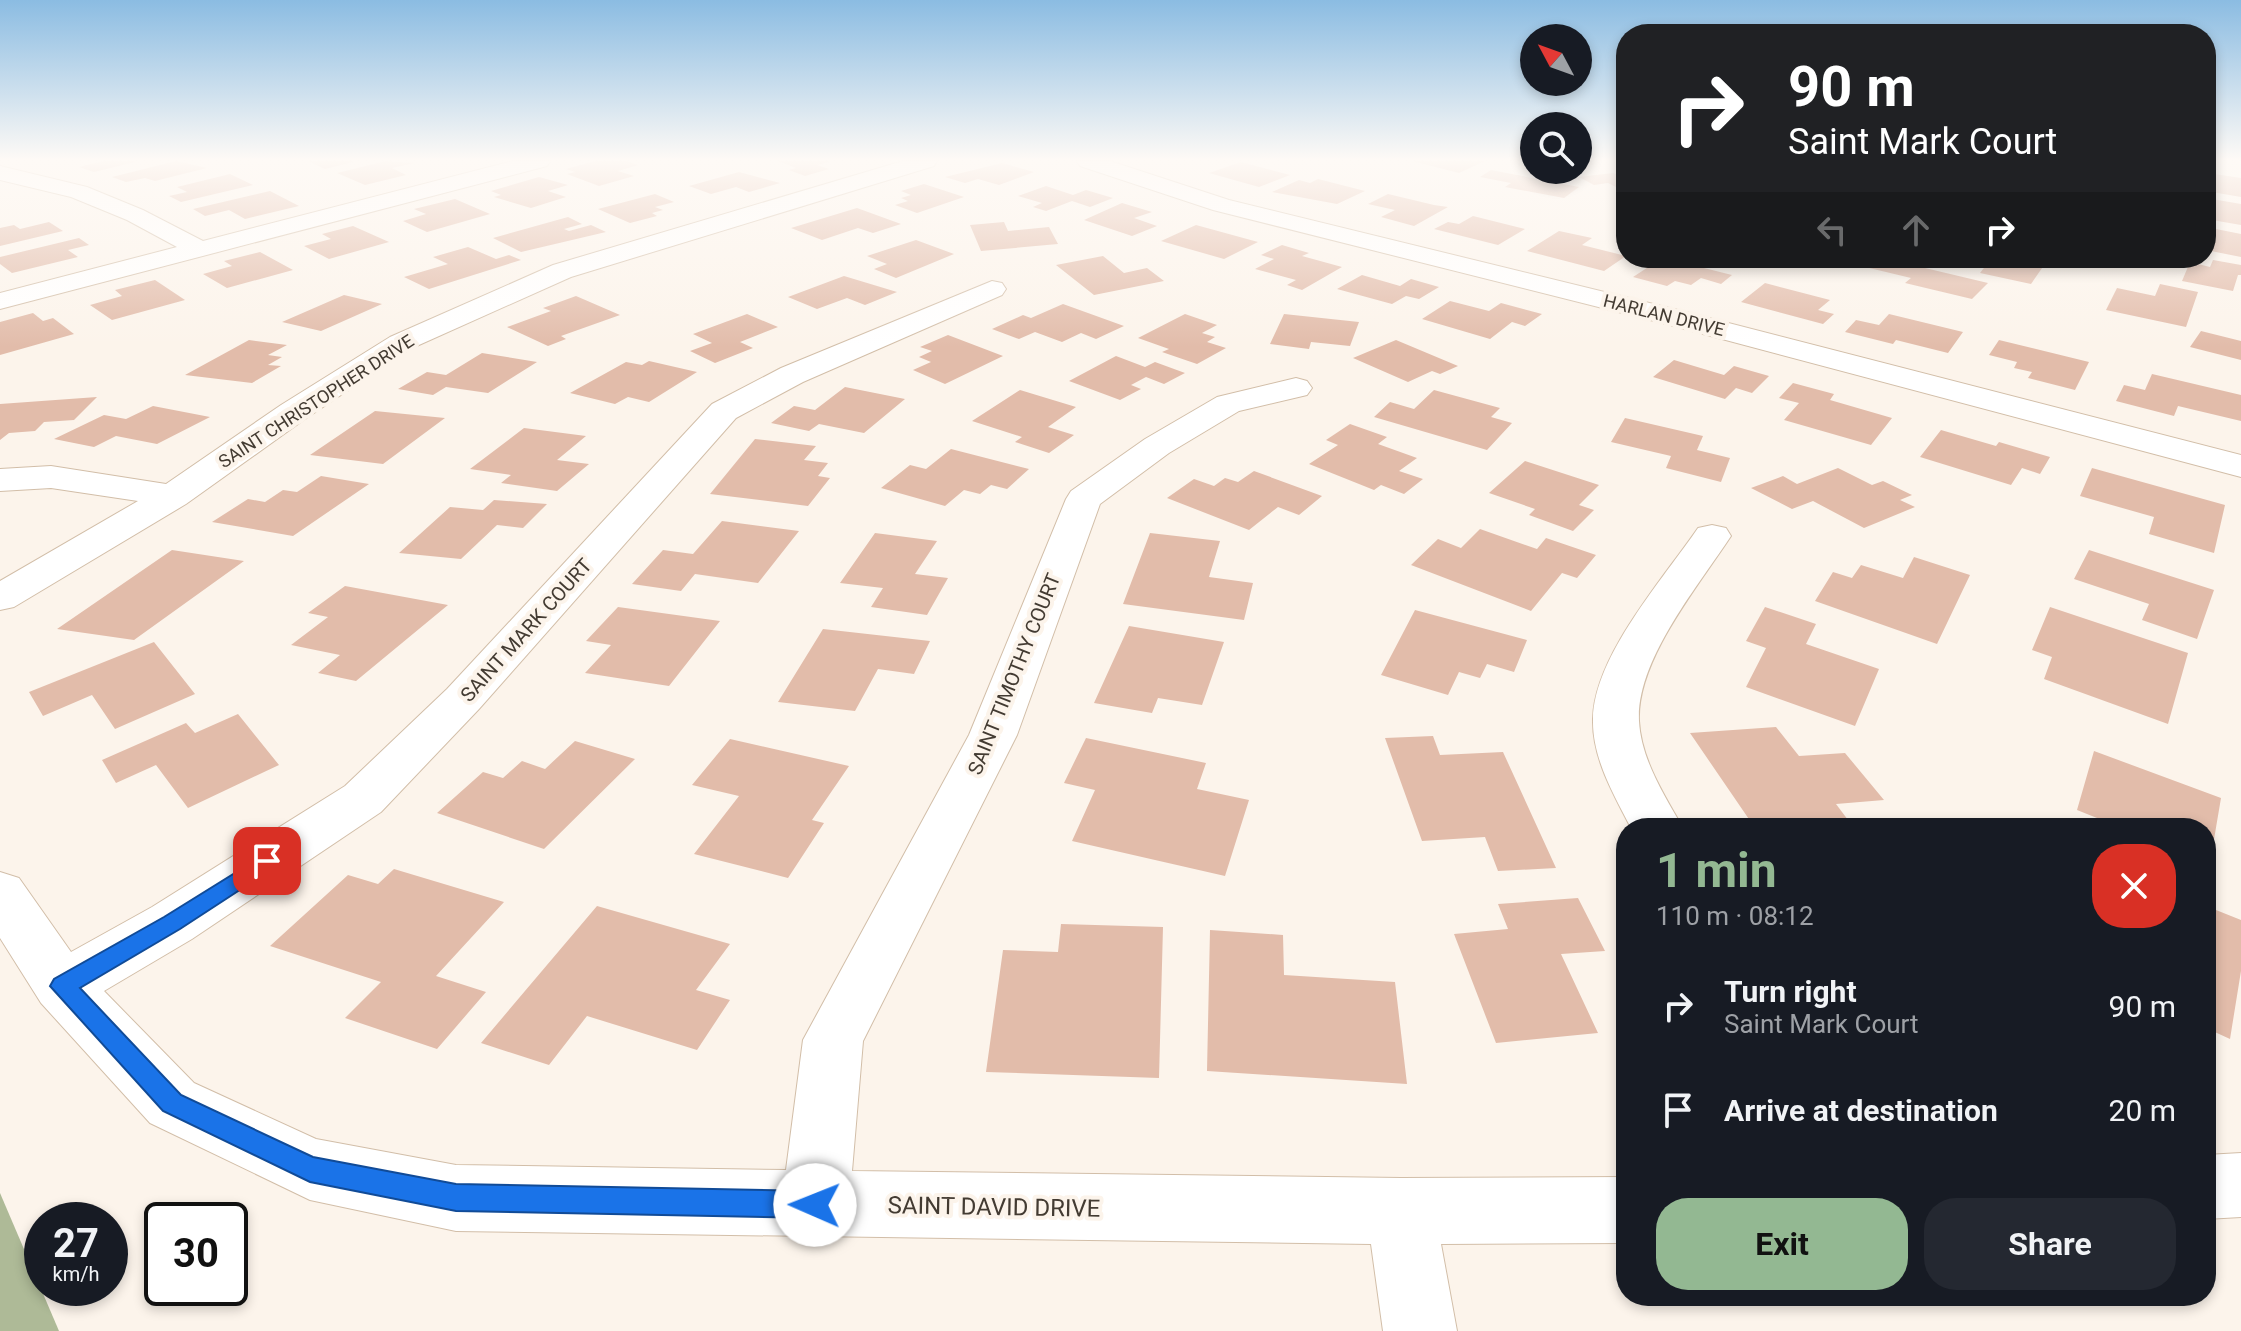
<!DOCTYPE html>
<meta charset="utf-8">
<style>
:root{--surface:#171b24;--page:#242831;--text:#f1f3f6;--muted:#9ea1a6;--accent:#93b892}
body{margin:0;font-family:Roboto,sans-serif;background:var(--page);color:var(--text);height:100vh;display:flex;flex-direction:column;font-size:30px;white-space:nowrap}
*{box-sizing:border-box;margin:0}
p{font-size:26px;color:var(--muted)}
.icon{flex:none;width:44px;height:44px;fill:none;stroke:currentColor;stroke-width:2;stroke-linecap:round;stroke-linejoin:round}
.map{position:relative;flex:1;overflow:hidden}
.side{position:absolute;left:1616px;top:818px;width:600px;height:488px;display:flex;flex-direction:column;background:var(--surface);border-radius:32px;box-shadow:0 4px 12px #0003}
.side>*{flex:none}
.banner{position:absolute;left:1616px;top:24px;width:600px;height:244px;border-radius:32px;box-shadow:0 4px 12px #0003;background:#202124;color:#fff;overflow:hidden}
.needle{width:52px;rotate:311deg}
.tools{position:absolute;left:1520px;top:24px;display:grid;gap:16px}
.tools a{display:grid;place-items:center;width:72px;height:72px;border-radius:50%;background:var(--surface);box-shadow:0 4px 12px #0003;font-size:40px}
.speed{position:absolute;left:24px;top:1202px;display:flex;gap:16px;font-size:40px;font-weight:700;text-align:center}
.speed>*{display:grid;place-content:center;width:104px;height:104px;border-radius:50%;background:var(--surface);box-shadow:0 4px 12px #0003;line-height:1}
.speed small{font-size:20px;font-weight:400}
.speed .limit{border:4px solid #111;border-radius:12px;background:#fff;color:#111}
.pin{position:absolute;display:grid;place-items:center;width:68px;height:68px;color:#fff;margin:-34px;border-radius:16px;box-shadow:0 4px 12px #0006}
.me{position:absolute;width:88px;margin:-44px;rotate:271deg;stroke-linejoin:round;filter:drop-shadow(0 0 6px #0008)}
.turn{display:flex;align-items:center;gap:28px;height:168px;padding:0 40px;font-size:36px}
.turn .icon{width:104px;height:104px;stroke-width:2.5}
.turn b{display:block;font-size:56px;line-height:68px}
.lanes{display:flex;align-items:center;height:76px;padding:0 40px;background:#0003;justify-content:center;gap:40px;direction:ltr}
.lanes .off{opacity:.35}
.round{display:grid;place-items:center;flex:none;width:84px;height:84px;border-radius:32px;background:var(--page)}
.headline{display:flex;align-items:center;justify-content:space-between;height:136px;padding:0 40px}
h1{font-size:48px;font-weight:700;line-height:60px;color:var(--accent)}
.button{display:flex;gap:16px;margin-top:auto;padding:16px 40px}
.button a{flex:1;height:92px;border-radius:32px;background:var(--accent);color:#111;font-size:32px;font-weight:700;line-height:92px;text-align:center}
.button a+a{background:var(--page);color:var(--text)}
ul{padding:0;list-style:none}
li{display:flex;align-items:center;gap:24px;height:104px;padding:0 40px}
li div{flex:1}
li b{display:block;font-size:30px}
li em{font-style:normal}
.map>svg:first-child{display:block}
.forest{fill:#aeba97}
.building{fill:#e2bcaa}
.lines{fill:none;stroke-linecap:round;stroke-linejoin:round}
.street-casing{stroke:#d2bea8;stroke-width:2}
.street{fill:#fff;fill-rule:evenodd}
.route{fill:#1a73e8;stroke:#114b97;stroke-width:2}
.labels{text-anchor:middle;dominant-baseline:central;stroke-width:8;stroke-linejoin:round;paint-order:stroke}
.far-street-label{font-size:18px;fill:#433b32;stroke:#fcf4eb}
.street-label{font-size:20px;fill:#433b32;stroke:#fcf4eb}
.near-street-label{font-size:24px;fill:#433b32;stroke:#fcf4eb}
</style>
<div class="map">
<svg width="2241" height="1331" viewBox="0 0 2241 1331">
<rect width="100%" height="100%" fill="#fcf4eb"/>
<!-- forest -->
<path class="forest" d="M0 1193 59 1331H0Z"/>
<!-- building -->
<path class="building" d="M103 161H135V162L94 172 79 167Z
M176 161 207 168 155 181 145 178 126 182 112 177Z
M308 161H353V162L325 169Z
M386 161 414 163 392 168 406 175 365 185 337 173Z
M595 161H627L638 165 618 171 634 176 599 186 567 174 575 172 566 169Z
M778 161H829V162L817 165 829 169 805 176 789 170 796 168Z
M1412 161H1485L1459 173Z
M1241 162 1290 175 1259 187 1209 173Z
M1002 163 1034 172 999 185 978 179 965 183 945 177Z
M1491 170 1579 187 1564 198 1505 187 1511 183 1480 177Z
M739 172 780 183 749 192 736 187 711 194 689 186Z
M1613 173 1626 177V192L1608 183 1594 185 1579 177Z
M2208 173 2241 178V197L2206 191Z
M230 174 253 185 181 202 169 196 187 192 177 187Z
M539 177 568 185 548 191 566 197 531 208 494 197 501 195 491 191Z
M1318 179 1365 191 1337 204 1272 192 1299 180 1310 183Z
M924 184 964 197 917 213 895 205 908 201 901 198 911 195 901 191Z
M1046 186 1073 195 1086 190 1113 198 1090 207 1072 201 1046 211 1033 207 1042 203 1018 196Z
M270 191 299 206 245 219 229 210 205 216 193 209Z
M655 194 674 202 655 207 663 210 652 213 657 216 630 223 598 209Z
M1388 194 1434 205 1448 207 1414 226 1381 217 1395 210 1368 204Z
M455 199 490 214 427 232 403 221 426 214 414 209Z
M2212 199 2241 204V225L2206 219Z
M1122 203 1152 212 1134 218 1157 226 1132 236 1084 220Z
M857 208 901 224 873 233 858 228 822 240 791 228Z
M1473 216 1525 229 1498 245 1434 229 1448 222 1459 224Z
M568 217 582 224 564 229 569 231 591 225 606 232 521 252 493 238Z
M49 222 63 231 0 246V228L14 225 20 229Z
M1004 222 1008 231 1049 227 1058 244 981 251 970 225Z
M1196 225 1258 242 1224 259 1161 241Z
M353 226 389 242 329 259 304 246 331 239 322 234Z
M2206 227 2241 234V257L2206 250Z
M1559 231 1592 238 1582 245 1626 256 1604 271 1527 251Z
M79 238 89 245 68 250 78 257 12 273 0 264V257Z
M916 240 954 254 896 278 874 269 887 264 867 256Z
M1282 245 1309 253 1302 256 1342 267 1302 290 1287 285 1296 280 1255 269 1274 259 1261 255Z
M468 247 496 259 509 255 521 260 429 289 404 277 448 264 433 257Z
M260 252 293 270 227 288 203 274 232 266 224 261Z
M1103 256 1124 273 1147 268 1164 281 1094 295 1056 265Z
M1662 258H1664L1732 275 1721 284 1701 278 1691 285 1675 281 1667 286 1633 277Z
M1871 258H1883L1988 283 1972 299 1905 283 1911 278 1861 266Z
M1971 258H2049L2031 284 1980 273 1987 264 1969 261Z
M2213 260 2241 265V275H2238L2233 291 2182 281 2190 262 2210 267Z
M1362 275 1400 286 1411 279 1439 287 1419 299 1406 296 1392 304 1337 289Z
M844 276 897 292 865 305 847 298 817 309 788 297Z
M155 280 185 300 112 320 90 305 122 296 115 290Z
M1765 283 1830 300 1818 310 1834 314 1823 324 1741 302Z
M2160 284 2198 292 2186 327 2106 310 2117 288 2155 296Z
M344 295 382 304 321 331 282 322Z
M576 296 620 315 561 336 566 339 548 346 507 327 551 311 543 308Z
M1450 301 1489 311 1501 303 1542 314 1525 326 1512 322 1490 339 1422 319Z
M1063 304 1124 326 1096 339 1081 333 1062 342 1035 332 1019 339 992 329 1023 315 1031 318Z
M33 313 43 321 53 318 74 334 0 355V322Z
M747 314 778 327 740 342 753 348 715 363 690 351 712 343 693 334Z
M1185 314 1217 325 1202 333 1215 337 1207 342 1226 348 1197 364 1162 352 1169 349 1138 338Z
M1284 314 1359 322 1350 346 1311 342 1309 349 1270 344Z
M1889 314 1963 332 1948 353 1896 340 1893 344 1845 332 1856 320 1879 325Z
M2201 331 2241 341V360L2190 347Z
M948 335 1003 356 945 384 913 370 931 362 919 357 932 351 920 347Z
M249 340 287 345 268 355 282 357 268 365 281 366 252 383 185 375Z
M1396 340 1458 366 1440 374 1432 371 1408 382 1353 358Z
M1999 340 2089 362 2075 390 2028 378 2032 372 2014 368 2017 362 1989 355Z
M482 353 537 362 488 393 446 387 433 395 398 389 427 372 446 375Z
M1116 356 1145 367 1155 362 1185 373 1164 384 1146 377 1131 385 1141 389 1120 400 1069 381Z
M1674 360 1724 375 1734 366 1769 376 1752 393 1736 388 1725 399 1653 377Z
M649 361 697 372 649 402 628 397 615 404 570 393 626 362 642 365Z
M2152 374 2241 395V421L2178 406 2174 416 2116 401 2124 385 2145 390Z
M1793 383 1834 394 1830 400 1892 418 1871 445 1784 420 1799 403 1779 398Z
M845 387 905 399 864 433 819 424 809 431 771 423 794 406 815 410Z
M1020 390 1076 407 1048 427 1074 435 1049 453 1015 442 1022 437 972 421Z
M1434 390 1500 408 1491 417 1512 423 1487 450 1374 417 1390 402 1414 409Z
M97 397 74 420 44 422 35 431 9 433 0 440V404Z
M153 406 210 417 157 444 116 436 94 447 54 439 104 415 126 419Z
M375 411 445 418 383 464 310 455Z
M1625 418 1703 436 1697 450 1730 458 1721 482 1666 468 1671 456 1611 442Z
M1350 424 1387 437 1378 444 1417 458 1399 471 1423 479 1404 494 1381 485 1374 490 1309 464 1338 445 1326 440Z
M524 428 586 436 557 460 589 464 557 491 501 483 511 475 470 469Z
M1941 430 1996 446 1999 442 2050 457 2040 474 2022 468 2011 485 1920 457Z
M755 439 816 446 804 460 828 463 818 476 830 478 808 506 710 494Z
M951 449 1029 469 1007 489 991 485 980 494 964 490 945 506 881 488 910 465 926 469Z
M1525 461 1599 485 1579 505 1594 510 1573 531 1529 515 1535 509 1489 493Z
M1838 468 1872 485 1883 481 1912 495 1900 500 1915 507 1864 528 1813 501 1792 509 1751 488 1783 476 1797 484Z
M2092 468 2225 505 2214 553 2149 534 2154 517 2080 496Z
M1254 471 1322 496 1299 515 1278 507 1249 530 1167 498 1194 479 1214 486 1225 478 1238 482Z
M321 476 369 484 293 536 212 522 248 499 265 502 283 490 297 492Z
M494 500 547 504 523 528 497 525 461 559 399 553 450 507 483 510Z
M722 521 799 531 758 583 695 574 681 591 632 584 663 550 693 554Z
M1480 529 1537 549 1546 538 1596 555 1577 578 1562 573 1531 611 1411 565 1438 539 1461 548Z
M875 533 937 541 915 574 948 578 927 615 871 607 883 588 840 583Z
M1150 533 1220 541 1209 577 1253 583 1244 620 1123 604Z
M172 550 244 561 134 640 57 629Z
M2089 550 2214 590 2197 639 2142 620 2149 604 2074 579Z
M1914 557 1970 575 1937 644 1815 601 1833 572 1852 578 1861 565 1903 578Z
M345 586 448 605 356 681 318 673 340 655 291 645 328 617 308 613Z
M618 607 720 621 669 686 585 673 611 645 586 641Z
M1765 607 1816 624 1806 644 1879 669 1855 726 1746 687 1766 648 1746 641Z
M2050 607 2188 653 2168 724 2044 679 2052 657 2032 650Z
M1415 610 1527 640 1514 672 1487 664 1480 678 1459 672 1448 695 1381 675Z
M1129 626 1224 642 1202 705 1158 698 1152 713 1094 703Z
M823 629 930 641 914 674 878 669 855 711 778 702Z
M154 642 195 694 115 729 92 695 43 716 29 692Z
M238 714 279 765 188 808 156 765 116 783 102 760 186 723 195 733Z
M1776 727 1799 756 1845 753 1884 800 1836 804 1854 828H1755L1690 733Z
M1433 736 1440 755 1503 752 1556 868 1498 871 1485 837 1422 841 1385 738Z
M1086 738 1206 763 1197 789 1249 800 1225 876 1072 841 1095 790 1064 783Z
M730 739 849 766 812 820 824 823 788 878 694 854 739 796 692 785Z
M575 741 635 759 544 849 437 813 483 772 503 778 522 761 545 769Z
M2094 751 2221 798 2210 863 2206 861V828H2122L2077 810Z
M394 869 504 902 436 976 486 992 437 1049 345 1018 381 982 270 946 348 875 378 884Z
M1578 898 1605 951 1561 954 1598 1033 1496 1043 1454 934 1508 929 1498 904Z
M597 906 730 944 696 990 730 1000 697 1050 587 1016 549 1065 481 1043Z
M2206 906 2241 920V971L2230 1039 2206 1028Z
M1061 924 1163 927 1159 1078 986 1072 1003 950 1058 952Z
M1210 930 1283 935 1284 975 1395 982 1407 1084 1207 1071Z"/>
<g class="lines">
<!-- street casing -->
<g class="street-casing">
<path id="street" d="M513 161H550L547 166 0 309V293L177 247 127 220 71 197 0 180V166L87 187 143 210 203 241Z
M903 161H937L934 166 571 277 410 349 305 419 186 504 14 607 0 610V581L138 501 51 488 0 491V469L51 466 166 484 281 405 390 337 553 265Z
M1077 161H1110L1229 200 1678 310 2241 455V477L1658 322 1213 210 1080 166Z
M992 281 1002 283 1006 289 1002 295 803 382 736 418 479 709 381 812 192 939 104 991 194 1083 316 1139 456 1165 786 1170 803 1040 969 735 1066 499 1071 491 1145 439 1217 397 1296 378 1307 381 1312 388 1307 395 1239 411 1169 453 1100 504 1017 735 863 1041 852 1171 1401 1178 1626 1177V1243L1441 1244 1457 1331H1383L1371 1244 456 1231 310 1200 150 1123 41 1003 0 938V872L19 878 71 952 152 907 345 786 447 689 712 404 781 368Z
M1712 525 1726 528 1731 536C1699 585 1636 660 1639 721 1641 759 1664 795 1683 828H1631C1614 795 1592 758 1593 719 1594 656 1664 578 1698 528Z
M2241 1153V1217L2206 1219V1155Z"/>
</g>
<!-- street -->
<use href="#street" class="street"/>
</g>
<!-- sky -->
<linearGradient id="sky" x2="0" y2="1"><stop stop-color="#8bbce2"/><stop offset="0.46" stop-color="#fefaf6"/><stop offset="1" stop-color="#fefaf6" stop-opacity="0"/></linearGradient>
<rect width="2241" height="347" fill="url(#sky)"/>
<!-- route -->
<path class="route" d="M267 853 275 855 278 861 275 867 180 929 80 988 181 1095 313 1157 456 1184 815 1191 825 1195 829 1205 825 1214 815 1218 456 1211 310 1182 163 1111 50 986 54 979 164 917Z"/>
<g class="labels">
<!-- far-street labels -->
<g class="far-street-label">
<text transform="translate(1664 315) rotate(14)">HARLAN DRIVE</text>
<text transform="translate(316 401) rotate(-33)">SAINT CHRISTOPHER DRIVE</text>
</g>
<!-- street labels -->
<g class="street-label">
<text transform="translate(526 630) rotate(-48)">SAINT MARK COURT</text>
<text transform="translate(1014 674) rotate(-68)">SAINT TIMOTHY COURT</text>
</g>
<!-- near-street labels -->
<g class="near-street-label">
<text transform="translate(994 1207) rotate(1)">SAINT DAVID DRIVE</text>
</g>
</g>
</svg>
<div class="tools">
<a><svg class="needle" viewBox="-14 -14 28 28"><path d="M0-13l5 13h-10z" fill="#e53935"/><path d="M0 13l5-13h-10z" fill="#9ea1a6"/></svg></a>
<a><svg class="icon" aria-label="search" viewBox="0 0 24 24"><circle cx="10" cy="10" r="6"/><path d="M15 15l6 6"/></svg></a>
</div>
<div class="speed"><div>27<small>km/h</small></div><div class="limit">30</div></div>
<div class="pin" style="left:267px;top:861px;background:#d93025"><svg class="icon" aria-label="arrive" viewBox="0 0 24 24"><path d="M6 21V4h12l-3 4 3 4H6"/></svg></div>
<svg class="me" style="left:815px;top:1205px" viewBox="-20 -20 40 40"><circle r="19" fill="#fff"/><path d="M0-13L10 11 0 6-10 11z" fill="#1a73e8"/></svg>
<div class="banner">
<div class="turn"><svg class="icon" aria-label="right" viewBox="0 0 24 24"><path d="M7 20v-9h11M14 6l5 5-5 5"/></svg><div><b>90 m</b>Saint Mark Court</div></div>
<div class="lanes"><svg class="icon off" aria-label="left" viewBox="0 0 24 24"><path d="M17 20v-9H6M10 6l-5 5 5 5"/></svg><svg class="icon off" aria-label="ahead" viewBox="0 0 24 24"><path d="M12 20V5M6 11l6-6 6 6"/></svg><svg class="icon" aria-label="right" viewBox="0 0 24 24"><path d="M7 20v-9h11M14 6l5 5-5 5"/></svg></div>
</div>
<section class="side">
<div class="headline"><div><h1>1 min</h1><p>110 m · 08:12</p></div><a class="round" style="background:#d93025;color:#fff"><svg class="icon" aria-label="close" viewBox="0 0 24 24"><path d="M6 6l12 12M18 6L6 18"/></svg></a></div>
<ul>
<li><svg class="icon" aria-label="right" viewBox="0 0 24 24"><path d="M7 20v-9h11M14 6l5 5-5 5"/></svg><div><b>Turn right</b><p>Saint Mark Court</p></div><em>90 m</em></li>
<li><svg class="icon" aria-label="arrive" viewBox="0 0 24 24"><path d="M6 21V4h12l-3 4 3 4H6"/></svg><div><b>Arrive at destination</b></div><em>20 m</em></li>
</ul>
<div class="button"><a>Exit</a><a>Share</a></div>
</section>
</div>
